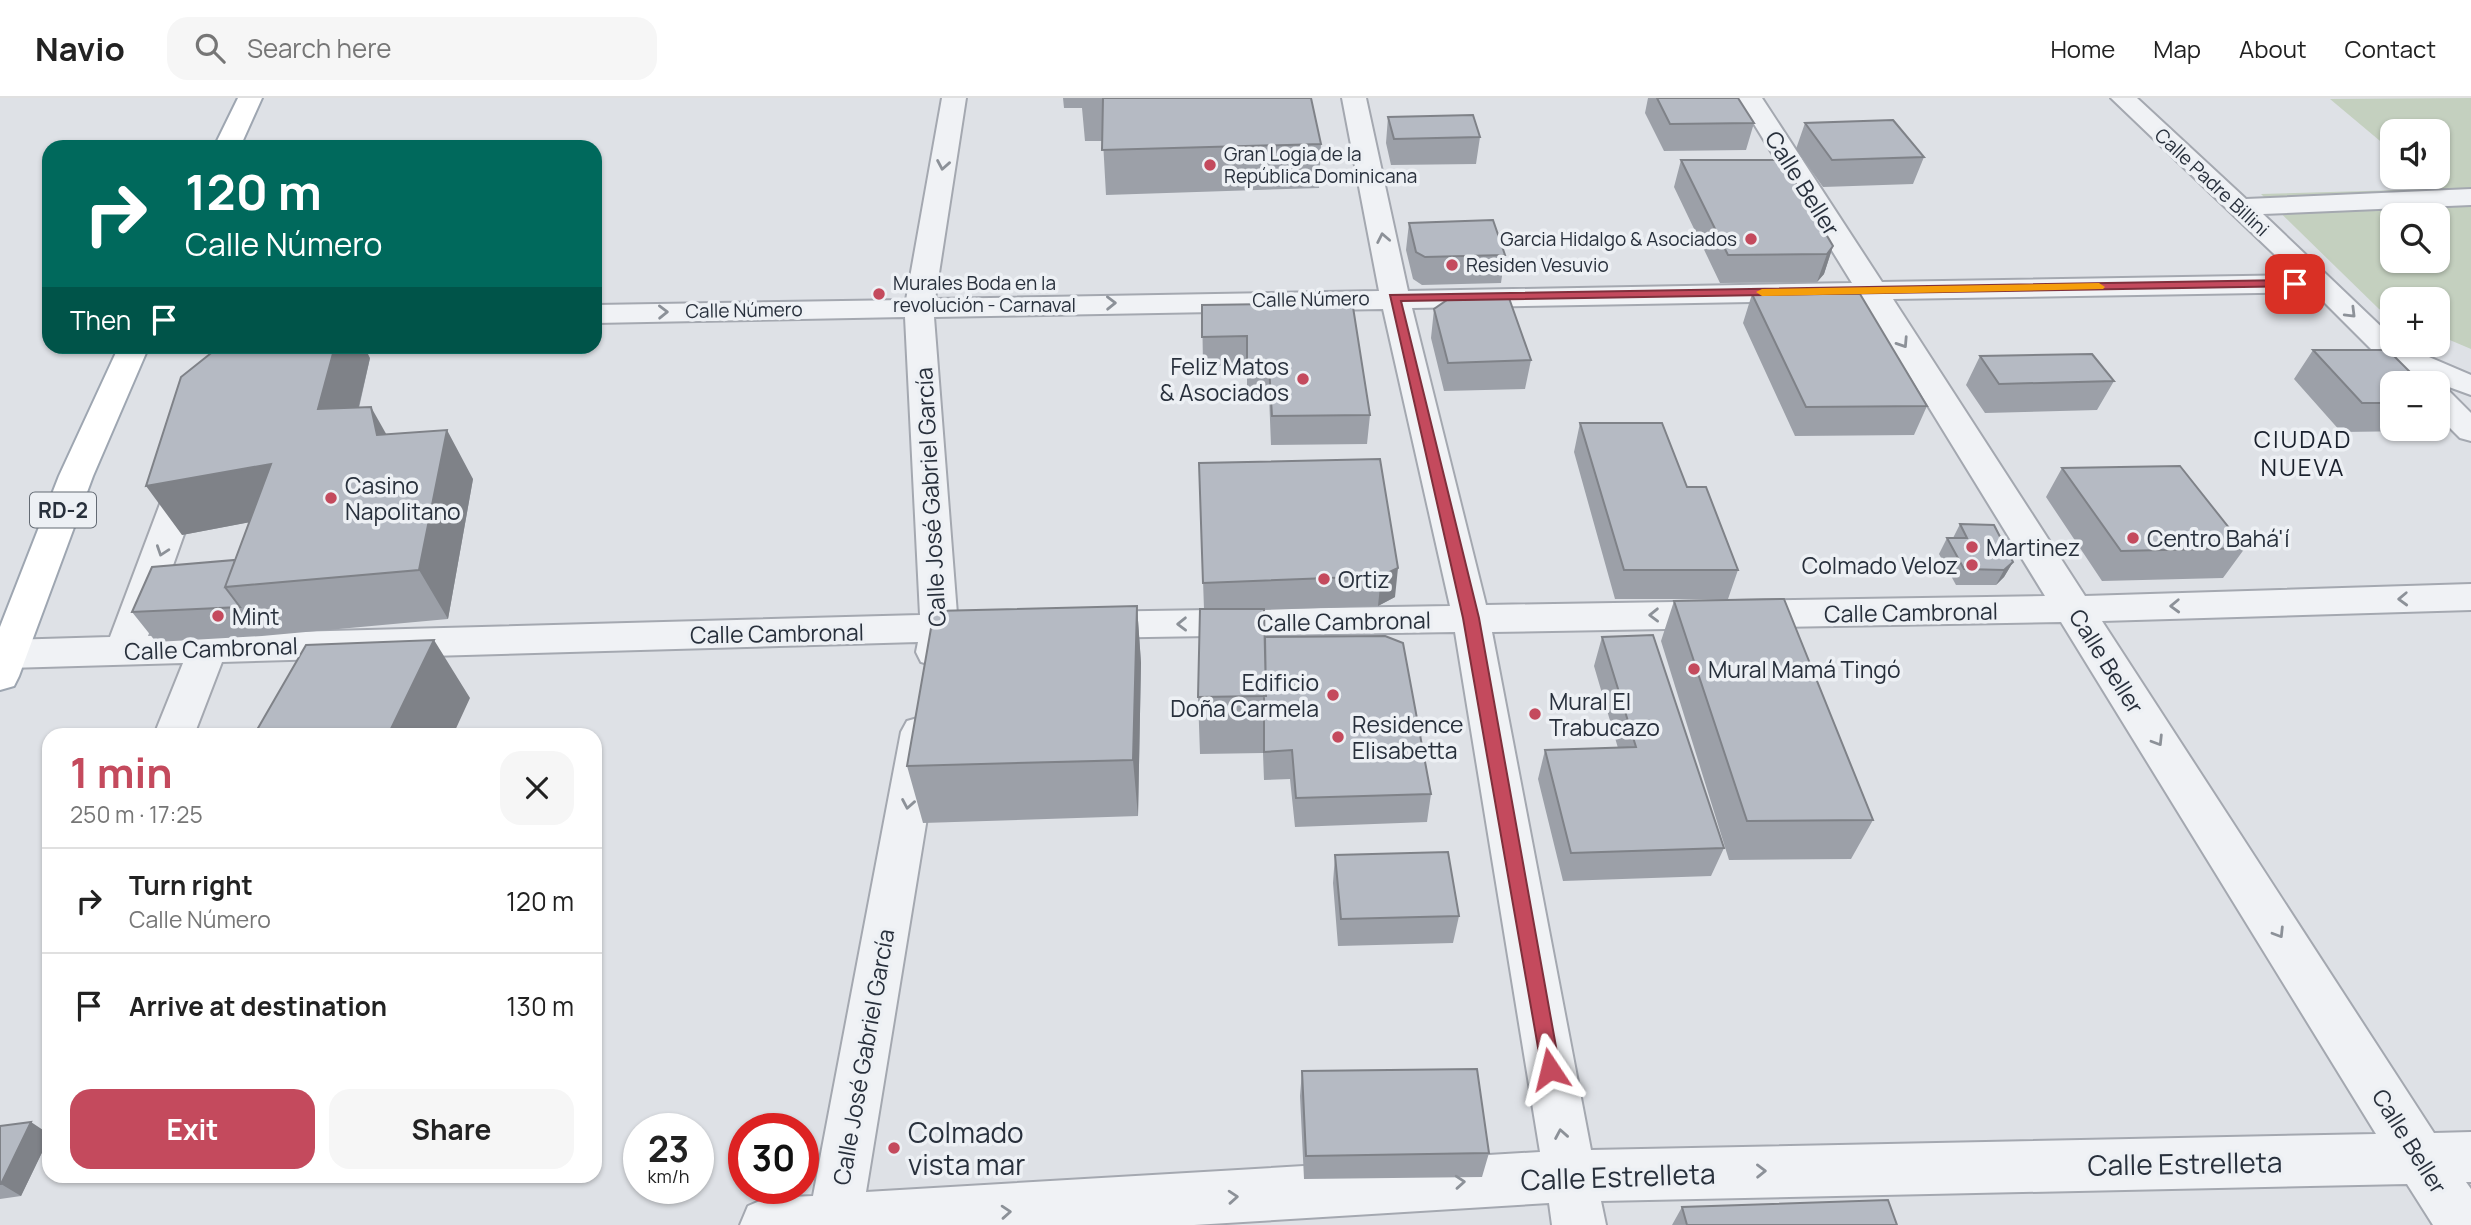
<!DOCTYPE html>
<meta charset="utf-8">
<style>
:root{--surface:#fff;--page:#f6f6f6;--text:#222;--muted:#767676;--line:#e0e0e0;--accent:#c44a5d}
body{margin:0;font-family:Manrope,sans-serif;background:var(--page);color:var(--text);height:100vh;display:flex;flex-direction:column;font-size:26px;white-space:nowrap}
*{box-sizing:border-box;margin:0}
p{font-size:23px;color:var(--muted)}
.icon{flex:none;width:38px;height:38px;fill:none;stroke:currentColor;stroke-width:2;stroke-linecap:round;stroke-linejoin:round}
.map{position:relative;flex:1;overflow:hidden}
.drawer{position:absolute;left:42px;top:630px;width:560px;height:455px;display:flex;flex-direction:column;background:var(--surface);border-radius:21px;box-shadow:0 2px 5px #0004}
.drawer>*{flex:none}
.top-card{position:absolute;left:42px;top:42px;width:560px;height:214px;border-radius:21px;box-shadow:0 2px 5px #0004;background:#00695c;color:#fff;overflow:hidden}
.buttons{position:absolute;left:2380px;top:21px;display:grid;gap:14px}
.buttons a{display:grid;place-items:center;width:70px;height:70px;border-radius:14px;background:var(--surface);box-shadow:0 2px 5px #0004;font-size:35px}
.speed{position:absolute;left:623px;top:1015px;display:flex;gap:14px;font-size:35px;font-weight:700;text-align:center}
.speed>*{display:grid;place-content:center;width:91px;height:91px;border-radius:50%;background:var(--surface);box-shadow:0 2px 5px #0004;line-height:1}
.speed small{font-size:18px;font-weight:400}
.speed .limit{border:10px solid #d22;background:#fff;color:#111}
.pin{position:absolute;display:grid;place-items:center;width:60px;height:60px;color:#fff;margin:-30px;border-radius:14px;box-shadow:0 4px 10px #0006}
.me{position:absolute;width:77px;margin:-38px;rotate:350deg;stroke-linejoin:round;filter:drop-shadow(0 0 5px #0008)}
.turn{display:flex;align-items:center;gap:24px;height:147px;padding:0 28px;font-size:32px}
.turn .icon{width:91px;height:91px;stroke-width:2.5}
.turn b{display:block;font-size:49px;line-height:60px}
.then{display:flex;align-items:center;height:66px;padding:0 28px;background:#0003;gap:14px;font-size:26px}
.round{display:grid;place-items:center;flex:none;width:74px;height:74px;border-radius:21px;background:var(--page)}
.summary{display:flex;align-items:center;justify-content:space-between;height:119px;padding:0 28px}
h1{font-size:42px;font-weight:700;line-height:52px;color:var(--accent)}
.button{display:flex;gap:14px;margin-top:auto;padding:14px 28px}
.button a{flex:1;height:80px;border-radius:21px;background:var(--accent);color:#fff;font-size:28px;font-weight:700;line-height:80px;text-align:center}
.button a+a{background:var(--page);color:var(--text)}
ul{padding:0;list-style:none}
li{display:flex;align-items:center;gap:21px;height:105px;padding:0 28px;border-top:2px solid var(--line)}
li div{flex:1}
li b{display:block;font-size:26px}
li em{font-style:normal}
header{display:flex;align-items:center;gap:42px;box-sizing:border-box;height:98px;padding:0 35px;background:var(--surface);border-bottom:2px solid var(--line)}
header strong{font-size:33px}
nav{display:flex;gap:38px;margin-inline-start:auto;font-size:24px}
.search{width:490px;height:63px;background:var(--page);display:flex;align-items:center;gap:18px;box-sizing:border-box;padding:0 24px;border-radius:21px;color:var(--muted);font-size:26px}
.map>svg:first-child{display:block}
.green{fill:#c4d0bf;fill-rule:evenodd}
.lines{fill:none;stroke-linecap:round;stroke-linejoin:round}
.minor-casing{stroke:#a4a8b0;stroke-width:4}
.major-casing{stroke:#9ea6b1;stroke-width:4}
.minor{fill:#f0f2f5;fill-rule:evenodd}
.major{fill:#fff;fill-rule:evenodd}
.wall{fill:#9ca0a8}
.shaded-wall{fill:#7f8288}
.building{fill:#b5bac3;stroke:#7f8288;stroke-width:2}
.oneway{stroke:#8c9198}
.route{fill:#c44a5d;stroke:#7f303c;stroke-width:2}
.slow{fill:#f59e0b}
.poi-dot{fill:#c44a5d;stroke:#edf0f4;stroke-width:2.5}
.labels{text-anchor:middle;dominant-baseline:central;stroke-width:7;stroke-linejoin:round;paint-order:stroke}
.far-poi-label{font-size:19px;fill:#28303c;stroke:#edf0f4;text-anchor:start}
.far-street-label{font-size:19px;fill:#28303c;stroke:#edf0f4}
.shield{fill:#edf0f4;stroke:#636a73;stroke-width:2}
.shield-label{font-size:21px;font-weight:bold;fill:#28303c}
.street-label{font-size:23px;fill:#28303c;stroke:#edf0f4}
.poi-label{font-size:23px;fill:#28303c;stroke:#edf0f4;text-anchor:start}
.neighbourhood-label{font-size:24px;letter-spacing:2px;fill:#1a212d;stroke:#edf0f4}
.near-poi-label{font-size:28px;fill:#28303c;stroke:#edf0f4;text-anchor:start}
.near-street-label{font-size:28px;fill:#28303c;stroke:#edf0f4}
</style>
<header>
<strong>Navio</strong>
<div class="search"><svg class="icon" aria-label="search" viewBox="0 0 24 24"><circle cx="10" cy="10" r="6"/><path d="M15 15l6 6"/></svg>Search here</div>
<nav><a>Home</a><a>Map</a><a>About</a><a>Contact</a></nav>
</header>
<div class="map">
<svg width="2471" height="1127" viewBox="0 0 2471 1127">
<rect width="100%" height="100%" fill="#dee1e6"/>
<!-- green -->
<path class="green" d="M2471 0V251L2438 237V201H2392V216L2379 211 2261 96 2436 91 2423 79H2438V33H2392V53L2330 1ZM2392 117H2438V163H2392Z"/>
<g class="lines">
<!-- minor casing -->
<g class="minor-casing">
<path id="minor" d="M942 0H966L935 201 1379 193 1342 0H1366L1408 193 1852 185 1738 0H1762L1882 184 2296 177 2111 0H2137L2246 101 2471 91V107L2263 116 2392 239V247H2401L2471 277V297L2438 285H2405L2314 194 1893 201 2085 498 2471 486V512L2102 523 2434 1035 2471 1034V1084H2466L2471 1091V1127H2433L2407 1086 1601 1103 1606 1127H1552L1549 1105 1194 1127H740L748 1108 767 1100 813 1098 901 634 907 623 921 619 935 623 941 634 866 1094 1540 1054 1455 534 1087 540 1074 536 1068 527 1074 518 1087 514 1450 508 1383 211 934 219 957 516H982L995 520 1001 529 995 538 956 543 949 564 935 568 921 564 916 554 918 544 222 564 194 637H154L183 565 8 570 0 568V544L8 542 110 539 172 374 177 366 189 363 201 366 206 374 148 538 920 517 905 219 595 225V207L906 202ZM1863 202 2045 498 1486 507 1412 210ZM2061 524 2376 1036 1591 1052 1492 534Z
M2438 291 2449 293 2471 315V343L2460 340 2438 318Z"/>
</g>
<!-- major casing -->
<g class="major-casing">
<path id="major" d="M238 0H262L240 49H214Z
M119 248H149L93 378 19 578 14 588 0 592V529L59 378Z"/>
</g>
<!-- minor -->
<use href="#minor" class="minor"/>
<!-- major -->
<use href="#major" class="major"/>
</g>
<!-- wall -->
<path class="wall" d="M1063 0H1311L1321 46 1319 90 1106 97 1103 43H1085L1082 10H1064Z
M1648 0H1738L1754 25 1746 52 1664 53 1645 15Z
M1388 19 1480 39 1476 66 1391 67 1386 45Z
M1805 25 1924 59 1913 86 1823 89 1796 51Z
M1681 62 1833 148 1824 176 1817 184 1720 185 1674 89Z
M1409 125 1505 157 1501 185 1422 187 1413 181 1406 152Z
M1752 196 1927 308 1914 337 1795 338 1743 225Z
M1202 207 1370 317 1367 346 1271 347 1269 297H1247V267L1203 268Z
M1434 211 1531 262 1525 291 1444 293 1431 240Z
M2313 252 2392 285V331H2419L2417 333 2341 334 2294 281Z
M1980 258 2114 283 2097 312 1985 315 1966 287Z
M370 260 359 310 386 336 473 381 448 521 262 538 156 544 132 514 235 462 250 424 182 437Z
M1580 325 1687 389 1738 472 1728 501H1615L1574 354Z
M1380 361 1395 499 1378 508 1264 512 1265 539 1431 696 1427 724 1295 729 1290 681 1264 682 1263 655 1200 656 1198 599 1204 511 1199 365Z
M2062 370 2245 450 2223 480 2102 483 2046 399Z
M1960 426 2013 464 2004 479 1996 487H1956L1939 456 1947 440H1953Z
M1674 503 1873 722 1851 761 1729 762 1661 543Z
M1137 508 1141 565 1138 718 923 725 907 668Z
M1602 539 1724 750 1711 778 1563 783 1538 681 1545 652 1618 650 1594 568Z
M1335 757 1459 818 1453 845 1338 848 1333 785Z
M1302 973 1489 1055 1482 1079 1304 1081 1300 998Z
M0 1028 49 1036V1040L21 1098 0 1101Z
M1682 1109 1897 1127H1672Z"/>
<!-- shaded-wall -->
<path class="shaded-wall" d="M1833 148 1824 176 1817 184 1827 156Z
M335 248H364L370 260 347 359 318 311Z
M371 309 398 357 377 337Z
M447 332 473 381 448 521 419 472Z
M271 366 303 414 182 437 146 388Z
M2013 464 2004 479 1996 487 2004 472Z
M1398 470 1395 499 1378 508 1381 478Z
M1137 508 1141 565 1138 718 1133 662Z
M434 542 470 600 453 637H388Z
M31 1024 49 1036V1040L21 1098 1 1086Z"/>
<!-- building -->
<path class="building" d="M1103 0H1311L1321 46 1102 52Z
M1657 0H1738L1754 25 1670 26Z
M1473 17 1480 39 1394 41 1388 19Z
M1893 22 1924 59 1832 62 1805 25Z
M426 47 424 49H367Z
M1681 62H1782L1833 148 1827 156 1728 157Z
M1493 122 1505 157 1425 159 1416 154 1409 125Z
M1752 196H1860L1927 308 1806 309Z
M1509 200 1531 262 1448 265 1434 211 1447 202Z
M1341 205 1353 209 1370 317 1272 318 1269 268H1247V238L1202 239V207Z
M220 248H335L318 311 371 309 377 337 447 332 419 472 225 489 271 366 146 388 181 279Z
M2313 252H2388L2421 285H2392V305H2362Z
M2092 256 2114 283 1999 286 1980 258Z
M1580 325H1662L1687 389H1706L1738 472H1624Z
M1380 361 1398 470 1381 478 1203 485 1199 365Z
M2180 368 2245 450 2121 453 2062 370Z
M1960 426 1994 427 2013 464 2004 472 1964 471 1947 440H1967Z
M235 462 225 489 240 509 132 514 152 469Z
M1784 501 1873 722 1747 723 1674 503Z
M1137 508 1133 662 907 668 934 513Z
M1200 511H1264L1266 598 1198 599Z
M1653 537 1724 750 1571 755 1545 652 1636 649 1602 539Z
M1385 538 1403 545 1431 696 1296 700 1292 652 1264 654V598H1266L1265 539Z
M434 542 388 637H254L306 547Z
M1448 754 1459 818 1341 821 1335 757Z
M1477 971 1489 1055 1306 1058 1302 973Z
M31 1024 1 1086H0V1028Z
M1888 1102 1897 1127H1687L1682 1109Z"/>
<!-- one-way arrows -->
<defs><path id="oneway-chevron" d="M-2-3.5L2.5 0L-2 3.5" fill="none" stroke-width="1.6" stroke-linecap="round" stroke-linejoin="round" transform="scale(1.75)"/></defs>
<g class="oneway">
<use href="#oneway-chevron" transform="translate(943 67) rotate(100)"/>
<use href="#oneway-chevron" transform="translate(1383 140) rotate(-101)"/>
<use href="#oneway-chevron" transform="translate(1111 205) rotate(-1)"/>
<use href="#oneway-chevron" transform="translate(663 214) rotate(-1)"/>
<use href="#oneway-chevron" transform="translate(2351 215) rotate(45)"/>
<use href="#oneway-chevron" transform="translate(1903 245) rotate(57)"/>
<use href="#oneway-chevron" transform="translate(162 453) rotate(109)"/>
<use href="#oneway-chevron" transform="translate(2403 501) rotate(178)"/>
<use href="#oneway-chevron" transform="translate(2175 508) rotate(178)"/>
<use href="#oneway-chevron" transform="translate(1654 517) rotate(179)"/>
<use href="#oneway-chevron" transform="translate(1182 526) rotate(179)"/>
<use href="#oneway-chevron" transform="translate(2158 643) rotate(58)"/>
<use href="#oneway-chevron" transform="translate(908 706) rotate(100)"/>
<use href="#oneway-chevron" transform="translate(2279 835) rotate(58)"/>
<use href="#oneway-chevron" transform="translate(1561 1036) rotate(-100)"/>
<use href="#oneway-chevron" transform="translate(1761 1073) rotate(-1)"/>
<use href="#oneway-chevron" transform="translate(1460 1084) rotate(-4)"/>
<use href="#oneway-chevron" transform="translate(1233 1099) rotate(-4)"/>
<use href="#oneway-chevron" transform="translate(1006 1114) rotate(-4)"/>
</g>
<!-- route -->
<path class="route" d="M2295 182 2299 183V188L1401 203 1479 520 1560 971 1557 978 1550 981 1543 978 1463 520 1390 197Z"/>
<!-- slow -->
<path class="slow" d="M2099 185 2105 189 2103 191 1762 198 1756 194 1762 191Z"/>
<!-- markers -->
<g class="poi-dot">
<circle cx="1210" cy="67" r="7"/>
<circle cx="1751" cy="141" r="7"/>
<circle cx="1452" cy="167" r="7"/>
<circle cx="879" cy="196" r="7"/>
<circle cx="1303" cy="281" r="7"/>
<circle cx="331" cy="400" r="7"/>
<circle cx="2133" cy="440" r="7"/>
<circle cx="1972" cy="449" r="7"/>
<circle cx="1972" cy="467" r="7"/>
<circle cx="1324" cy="481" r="7"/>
<circle cx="218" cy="518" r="7"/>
<circle cx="1694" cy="571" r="7"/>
<circle cx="1333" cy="597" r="7"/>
<circle cx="1535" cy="616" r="7"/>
<circle cx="1338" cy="639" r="7"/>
<circle cx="894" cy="1050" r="7"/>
</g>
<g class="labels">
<!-- far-poi labels -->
<g class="far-poi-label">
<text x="1224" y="56">Gran Logia de la<tspan x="1224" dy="22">República Dominicana</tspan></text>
<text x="1737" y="141" text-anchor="end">Garcia Hidalgo &amp; Asociados</text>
<text x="1466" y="167">Residen Vesuvio</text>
<text x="893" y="185">Murales Boda en la<tspan x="893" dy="22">revolución - Carnaval</tspan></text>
</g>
<!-- far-street labels -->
<g class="far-street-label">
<text transform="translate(2212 84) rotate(43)">Calle Padre Billini</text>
<text transform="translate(1311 201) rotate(-1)">Calle Número</text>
<text transform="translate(744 212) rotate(-1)">Calle Número</text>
</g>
<!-- shield labels -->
<rect class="shield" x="30" y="394.5" width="66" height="35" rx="5"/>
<g class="shield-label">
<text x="63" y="412">RD-2</text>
</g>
<!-- street labels -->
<g class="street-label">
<text transform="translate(1803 85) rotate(58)">Calle Beller</text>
<text transform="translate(930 399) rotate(-93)">Calle José Gabriel García</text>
<text transform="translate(1911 514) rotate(-1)">Calle Cambronal</text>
<text transform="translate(1344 523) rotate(-1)">Calle Cambronal</text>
<text transform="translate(777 535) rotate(-1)">Calle Cambronal</text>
<text transform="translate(211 550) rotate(-2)">Calle Cambronal</text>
<text transform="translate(2107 563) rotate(58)">Calle Beller</text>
<text transform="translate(863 959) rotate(-80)">Calle José Gabriel García</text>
<text transform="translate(2410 1043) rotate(58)">Calle Beller</text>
</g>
<!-- poi labels -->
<g class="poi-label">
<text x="1289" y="268" text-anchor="end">Feliz Matos<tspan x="1289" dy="26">&amp; Asociados</tspan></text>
<text x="345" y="387">Casino<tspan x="345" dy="26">Napolitano</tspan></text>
<text x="2147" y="440">Centro Bahá'í</text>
<text x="1986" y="449">Martinez</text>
<text x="1958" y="467" text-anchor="end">Colmado Veloz</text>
<text x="1338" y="481">Ortiz</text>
<text x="232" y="518">Mint</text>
<text x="1708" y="571">Mural Mamá Tingó</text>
<text x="1319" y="584" text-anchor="end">Edificio<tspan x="1319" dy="26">Doña Carmela</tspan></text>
<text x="1549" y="603">Mural El<tspan x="1549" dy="26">Trabucazo</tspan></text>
<text x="1352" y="626">Residence<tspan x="1352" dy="26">Elisabetta</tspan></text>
</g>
<!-- neighbourhood labels -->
<g class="neighbourhood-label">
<text x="2303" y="340">CIUDAD<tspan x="2303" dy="28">NUEVA</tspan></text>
</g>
<!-- near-poi labels -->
<g class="near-poi-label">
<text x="908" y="1034">Colmado<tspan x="908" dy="32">vista mar</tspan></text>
</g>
<!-- near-street labels -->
<g class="near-street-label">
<text transform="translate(2185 1065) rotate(-1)">Calle Estrelleta</text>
<text transform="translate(1618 1078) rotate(-2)">Calle Estrelleta</text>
</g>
</g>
</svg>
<div class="buttons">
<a><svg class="icon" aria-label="sound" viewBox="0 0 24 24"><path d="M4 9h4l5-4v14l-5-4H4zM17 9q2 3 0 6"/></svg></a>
<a><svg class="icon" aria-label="search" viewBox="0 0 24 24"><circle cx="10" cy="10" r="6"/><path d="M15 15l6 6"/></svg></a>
<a>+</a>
<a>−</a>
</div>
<div class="speed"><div>23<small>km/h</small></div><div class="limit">30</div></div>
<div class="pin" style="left:2295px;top:186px;background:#d93025"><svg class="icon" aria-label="arrive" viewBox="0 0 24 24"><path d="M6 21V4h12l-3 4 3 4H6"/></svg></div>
<svg class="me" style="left:1550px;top:971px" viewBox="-20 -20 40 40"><path d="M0-17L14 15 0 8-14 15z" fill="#c44a5d" stroke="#fff" stroke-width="4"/></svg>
<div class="top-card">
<div class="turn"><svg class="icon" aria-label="right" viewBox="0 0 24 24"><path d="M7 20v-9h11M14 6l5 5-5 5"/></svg><div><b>120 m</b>Calle Número</div></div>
<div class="then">Then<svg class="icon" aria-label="arrive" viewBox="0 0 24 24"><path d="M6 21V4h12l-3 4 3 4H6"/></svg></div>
</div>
<section class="drawer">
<div class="summary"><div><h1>1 min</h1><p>250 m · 17:25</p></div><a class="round"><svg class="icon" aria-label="close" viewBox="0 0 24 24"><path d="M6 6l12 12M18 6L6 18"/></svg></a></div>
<ul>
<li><svg class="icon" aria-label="right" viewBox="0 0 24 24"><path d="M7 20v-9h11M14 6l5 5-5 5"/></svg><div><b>Turn right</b><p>Calle Número</p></div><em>120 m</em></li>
<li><svg class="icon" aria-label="arrive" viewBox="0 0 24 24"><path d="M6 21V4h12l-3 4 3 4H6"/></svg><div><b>Arrive at destination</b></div><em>130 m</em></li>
</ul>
<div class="button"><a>Exit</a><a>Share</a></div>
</section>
</div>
